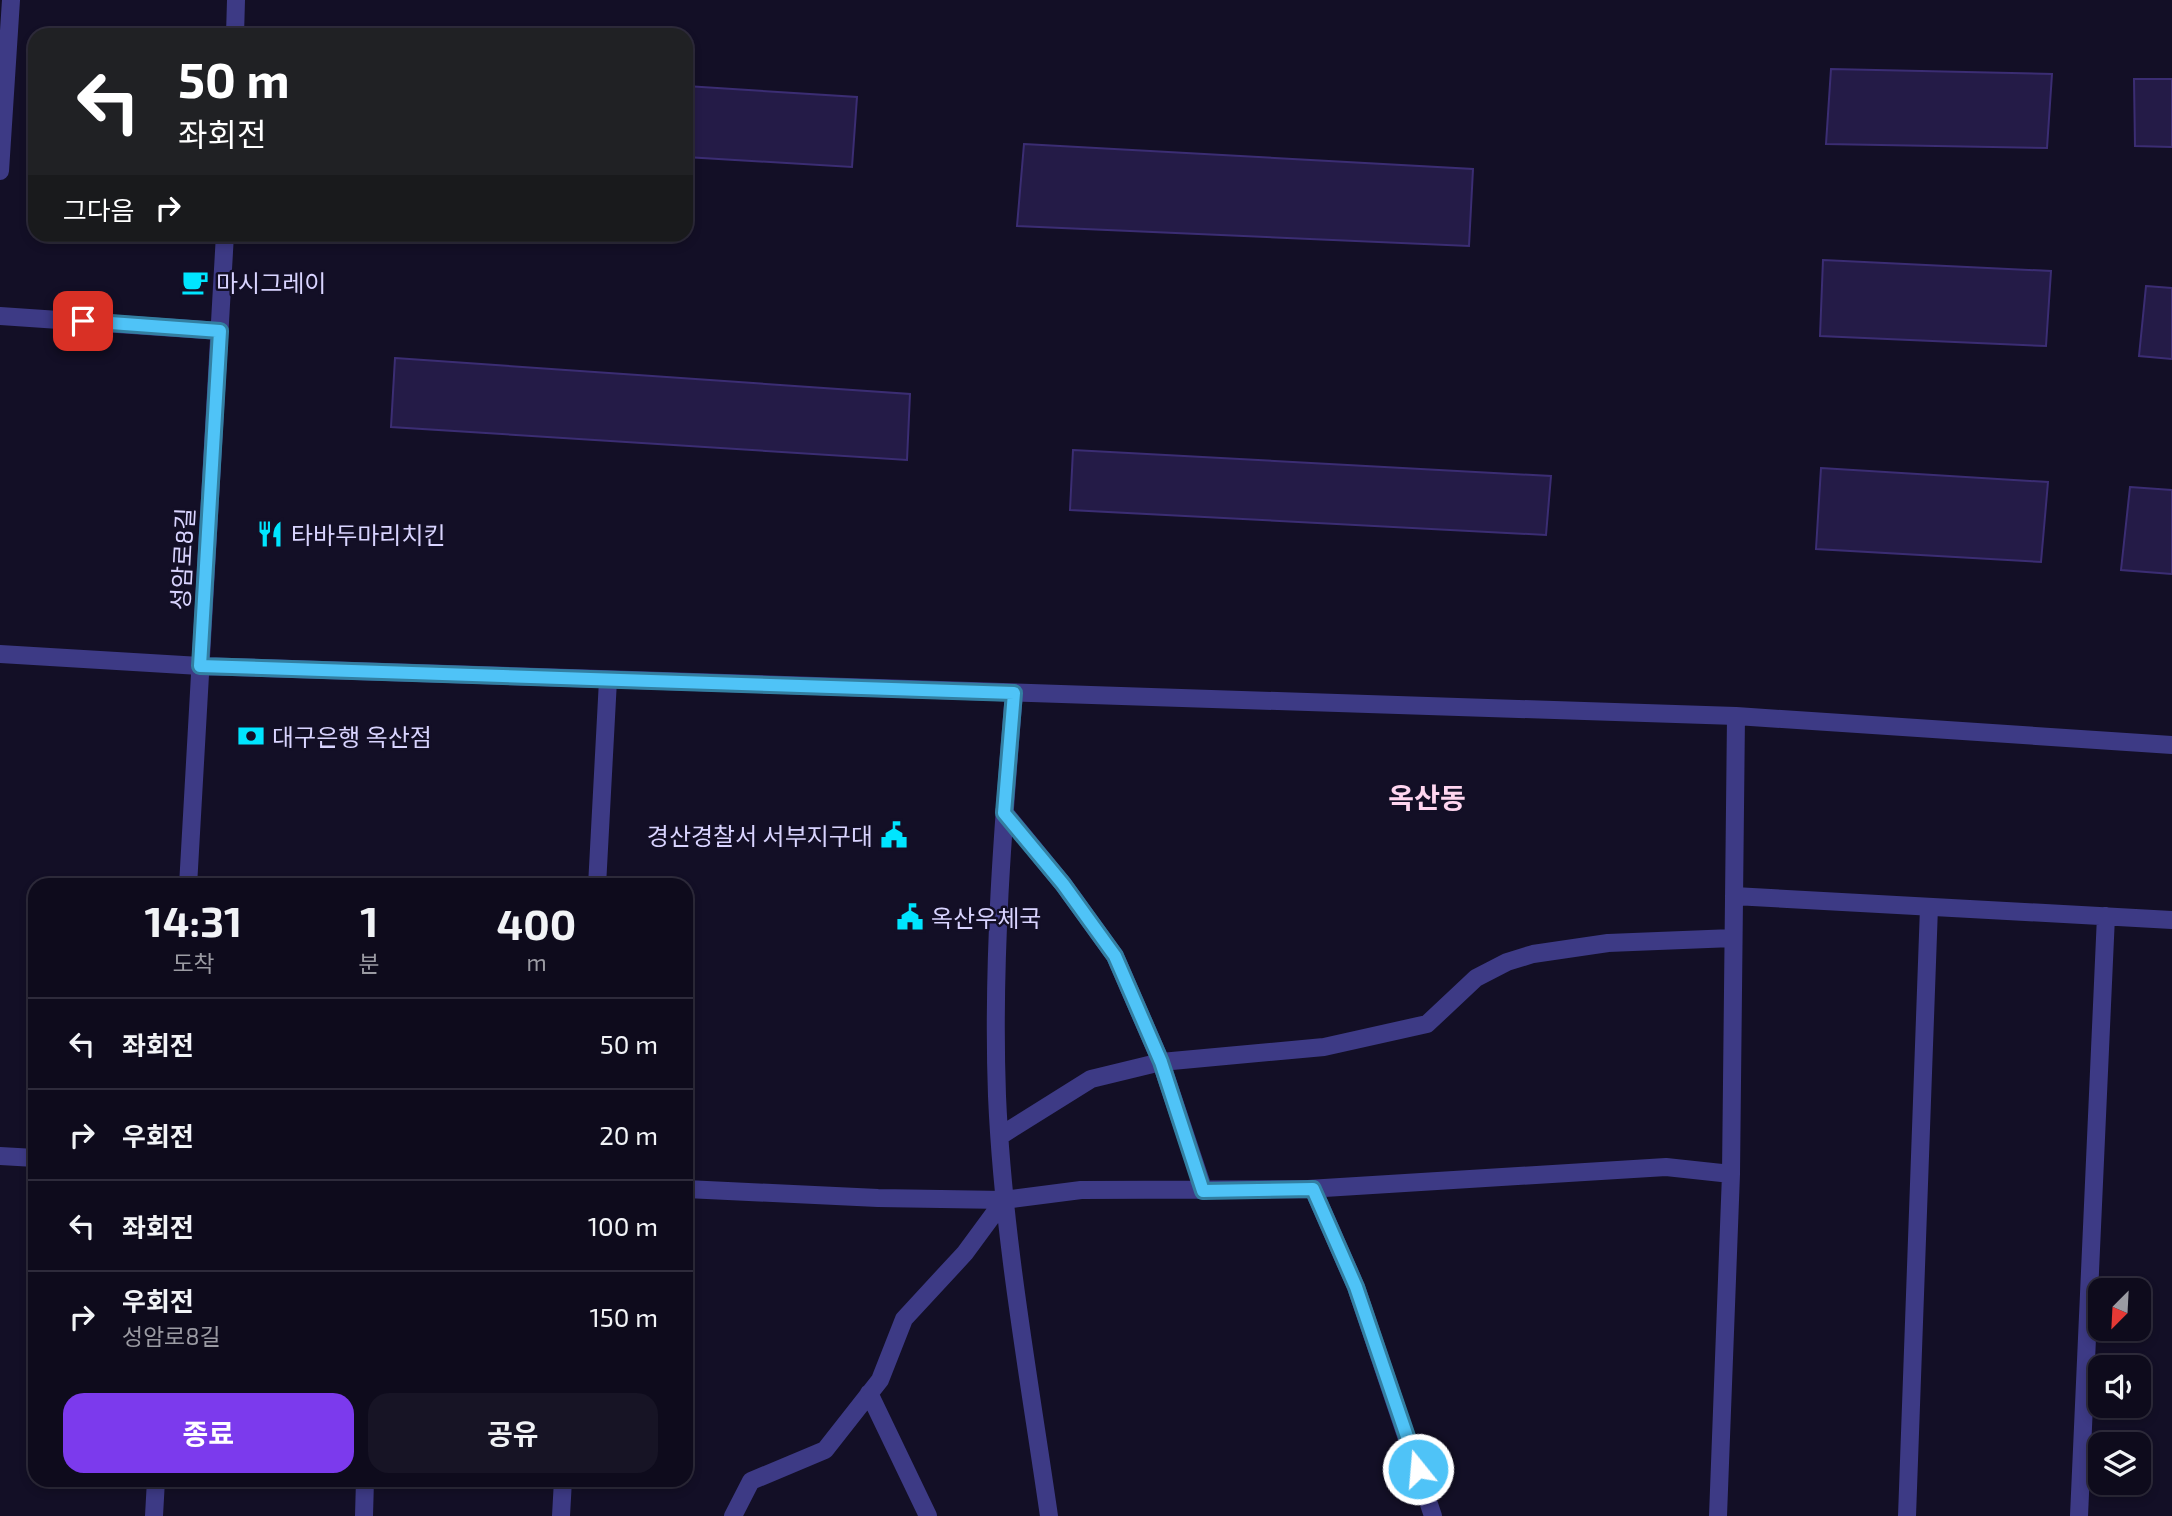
<!DOCTYPE html>
<html lang="ko">
<meta charset="utf-8">
<style>
:root{--surface:#0e0b1c;--page:#171425;--text:#f1f3f6;--muted:#9b9ba3;--line:#2e2b3b;--accent:#7c3aed}
body{margin:0;font-family:"Exo 2","Noto Sans KR",sans-serif;background:var(--page);color:var(--text);height:100vh;display:flex;flex-direction:column;font-size:26px;white-space:nowrap}
*{box-sizing:border-box;margin:0}
p{font-size:23px;color:var(--muted)}
.icon{flex:none;width:38px;height:38px;fill:none;stroke:currentColor;stroke-width:2;stroke-linecap:round;stroke-linejoin:round}
.map{position:relative;flex:1;overflow:hidden}
.side{position:absolute;left:28px;top:878px;width:665px;height:609px;display:flex;flex-direction:column;background:var(--surface);border-radius:21px;box-shadow:0 4px 10px #0003,0 0 0 2px var(--line)}
.side>*{flex:none}
.hud{position:absolute;left:28px;top:28px;width:665px;height:214px;border-radius:21px;box-shadow:0 4px 10px #0003,0 0 0 2px var(--line);background:#202124;color:#fff;overflow:hidden}
.needle{width:46px;rotate:204deg}
.buttons{position:absolute;left:2088px;top:1278px;display:grid;gap:14px}
.buttons a{display:grid;place-items:center;width:63px;height:63px;border-radius:14px;background:var(--surface);box-shadow:0 4px 10px #0003,0 0 0 2px var(--line);font-size:35px}
.pin{position:absolute;display:grid;place-items:center;width:60px;height:60px;color:#fff;margin:-30px;border-radius:14px;box-shadow:0 4px 10px #0006}
.me{position:absolute;width:77px;margin:-38px;rotate:343deg;stroke-linejoin:round;filter:drop-shadow(0 0 5px #0008)}
.turn{display:flex;align-items:center;gap:24px;height:147px;padding:0 35px;font-size:32px}
.turn .icon{width:91px;height:91px;stroke-width:2.5}
.turn b{display:block;font-size:49px;line-height:60px}
.then{display:flex;align-items:center;height:66px;padding:0 35px;background:#0003;gap:14px;font-size:26px}
.eta{display:flex;justify-content:space-evenly;align-items:center;height:119px;text-align:center}
.eta b{font-size:42px;font-weight:700;line-height:49px}
.action{display:flex;gap:14px;margin-top:auto;padding:14px 35px}
.action a{flex:1;height:80px;border-radius:21px;background:var(--accent);color:#fff;font-size:28px;font-weight:700;line-height:80px;text-align:center}
.action a+a{background:var(--page);color:var(--text)}
ul{padding:0;list-style:none}
li{display:flex;align-items:center;gap:21px;height:91px;padding:0 35px;border-top:2px solid var(--line)}
li div{flex:1}
li b{display:block;font-size:26px}
li em{font-style:normal}
.map>svg:first-child{display:block}
.building{fill:#241b47;stroke:#3b2d73;stroke-width:2}
.lines{fill:none;stroke-linecap:round;stroke-linejoin:round}
.minor{stroke:#3d3a85;stroke-width:18}
.route-casing{stroke:#337fa1;stroke-width:18}
.route{stroke:#4fc3f7;stroke-width:12}
.labels{text-anchor:middle;dominant-baseline:central;stroke-width:5;stroke-linejoin:round;paint-order:stroke}
.poi-label{font-size:24px;fill:#d9d4ff;stroke:#130f26;text-anchor:start}
.street-label{font-size:24px;fill:#d9d4ff;stroke:#130f26}
.quarter-label{font-size:28px;font-weight:bold;fill:#ffd6f0;stroke:#130f26}
</style>
<div class="map">
<svg width="2172" height="1516" viewBox="0 0 2172 1516">
<rect width="100%" height="100%" fill="#130f26"/>
<!-- building -->
<path class="building" d="M1831 69 2052 74 2047 148 1826 144Z
M2134 79H2172V147L2135 146Z
M686 86 857 97 852 167 686 157Z
M1024 144 1473 169 1469 246 1017 226Z
M1823 260 2051 271 2046 346 1820 336Z
M2146 286 2172 288V359L2139 356Z
M395 358 910 394 907 460 391 427Z
M1073 450 1551 476 1546 535 1070 510Z
M1821 468 2048 482 2041 562 1816 549Z
M2130 487 2172 490V574L2121 570Z"/>
<g class="lines">
<!-- minor -->
<path class="minor" d="M235 35 236 0
M0 171 11 0
M0 316 220 331
M0 654 200 666 1736 716 2172 745
M1014 693C1003 826 992 962 997 1096 1003 1236 1029 1377 1049 1516
M1004 812 1063 884 1115 956 1161 1062 1204 1191
M188 886 225 234
M597 886 608 680
M1734 896 2172 920
M1000 1136 1091 1079 1161 1062 1324 1047 1427 1024 1476 978 1507 962 1533 954 1608 943 1733 938
M0 1156 35 1158
M686 1189 878 1198 1004 1200 1081 1190 1308 1189 1666 1167 1731 1174
M1313 1189 1356 1287 1433 1516
M869 1393 928 1516
M154 1516 156 1480
M364 1516 365 1480
M561 1516 563 1480
M733 1516 751 1481 825 1450 880 1380 904 1319 965 1253 1004 1200
M1718 1516 1731 1174 1736 716
M1907 1516 1929 907
M2079 1516 2106 916"/>
</g>
<g class="lines">
<!-- route casing -->
<g class="route-casing">
<path id="route" d="M83 321 220 331 200 666 1014 693 1004 813 1063 884 1115 956 1161 1062 1203 1191 1313 1189 1356 1287 1418 1469"/>
</g>
<!-- route -->
<use href="#route" class="route"/>
</g>
<!-- icons -->
<defs>
<g id="cafe-bare" transform="scale(2.1)"><path d="M-5.5-4.5H6V0H3Q3 3.5 0 3.5H-2.5Q-5.5 3.5-5.5 0ZM3-3.2v2h1.7v-2ZM-6 4.5H4V6H-6Z" fill="#00e5ff" stroke="#130f26" stroke-width="2.5" paint-order="stroke"/></g>
<g id="restaurant-bare" transform="scale(2.1)"><path d="M-5-6h1v4h1v-4h1v4h1v-4h1v5L-1.5 .5V6h-2V.5L-5-1ZM5-6V6H3V1.5H1.5Q1.5-4 5-6Z" fill="#00e5ff" stroke="#130f26" stroke-width="2.5" paint-order="stroke"/></g>
<g id="bank-bare" transform="scale(2.1)"><path d="M-6-4H6V4H-6ZM0-2.3a2.3 2.3 0 1 0 0 4.6a2.3 2.3 0 1 0 0-4.6Z" fill="#00e5ff" stroke="#130f26" stroke-width="2.5" paint-order="stroke"/></g>
<g id="civic-bare" transform="scale(2.1)"><path d="M-.6-6.5H3V-4.5H.6V-3L4-1V1h2V6H-6V1h2V-1L-.6-3ZM-1.2 2.5V6h2.4V2.5Z" fill="#00e5ff" stroke="#130f26" stroke-width="2.5" paint-order="stroke"/></g>
</defs>
<g fill-rule="evenodd">
<use href="#cafe-bare" x="195" y="282"/>
<use href="#restaurant-bare" x="270" y="534"/>
<use href="#bank-bare" x="251" y="736"/>
<use href="#civic-bare" x="894" y="835"/>
<use href="#civic-bare" x="910" y="917"/>
</g>
<g class="labels">
<!-- poi labels -->
<g class="poi-label">
<text x="216" y="282">마시그레이</text>
<text x="291" y="534">타바두마리치킨</text>
<text x="272" y="736">대구은행 옥산점</text>
<text x="873" y="835" text-anchor="end">경산경찰서 서부지구대</text>
<text x="931" y="917">옥산우체국</text>
</g>
<!-- street labels -->
<g class="street-label">
<text transform="translate(182 559) rotate(-87)">성암로8길</text>
</g>
<!-- quarter labels -->
<g class="quarter-label">
<text x="1427" y="797">옥산동</text>
</g>
</g>
</svg>
<div class="buttons">
<a><svg class="needle" viewBox="-14 -14 28 28"><path d="M0-13l5 13h-10z" fill="#e53935"/><path d="M0 13l5-13h-10z" fill="#9b9ba3"/></svg></a>
<a><svg class="icon" aria-label="sound" viewBox="0 0 24 24"><path d="M4 9h4l5-4v14l-5-4H4zM17 9q2 3 0 6"/></svg></a>
<a><svg class="icon" aria-label="layers" viewBox="0 0 24 24"><path d="M12 4l9 5-9 5-9-5zM3 14l9 5 9-5"/></svg></a>
</div>
<div class="pin" style="left:83px;top:321px;background:#d93025"><svg class="icon" aria-label="arrive" viewBox="0 0 24 24"><path d="M6 21V4h12l-3 4 3 4H6"/></svg></div>
<svg class="me" style="left:1418px;top:1469px" viewBox="-20 -20 40 40"><circle r="17" fill="#4fc3f7" stroke="#fff" stroke-width="3"/><path d="M0-11L8 9 0 5-8 9z" fill="#fff"/></svg>
<div class="hud">
<div class="turn"><svg class="icon" aria-label="left" viewBox="0 0 24 24"><path d="M17 20v-9H6M10 6l-5 5 5 5"/></svg><div><b>50 m</b>좌회전</div></div>
<div class="then">그다음<svg class="icon" aria-label="right" viewBox="0 0 24 24"><path d="M7 20v-9h11M14 6l5 5-5 5"/></svg></div>
</div>
<section class="side">
<div class="eta">
<div><b>14:31</b><p>도착</p></div>
<div><b>1</b><p>분</p></div>
<div><b>400</b><p>m</p></div>
</div>
<ul>
<li><svg class="icon" aria-label="left" viewBox="0 0 24 24"><path d="M17 20v-9H6M10 6l-5 5 5 5"/></svg><div><b>좌회전</b></div><em>50 m</em></li>
<li><svg class="icon" aria-label="right" viewBox="0 0 24 24"><path d="M7 20v-9h11M14 6l5 5-5 5"/></svg><div><b>우회전</b></div><em>20 m</em></li>
<li><svg class="icon" aria-label="left" viewBox="0 0 24 24"><path d="M17 20v-9H6M10 6l-5 5 5 5"/></svg><div><b>좌회전</b></div><em>100 m</em></li>
<li><svg class="icon" aria-label="right" viewBox="0 0 24 24"><path d="M7 20v-9h11M14 6l5 5-5 5"/></svg><div><b>우회전</b><p>성암로8길</p></div><em>150 m</em></li>
</ul>
<div class="action"><a>종료</a><a>공유</a></div>
</section>
</div>
